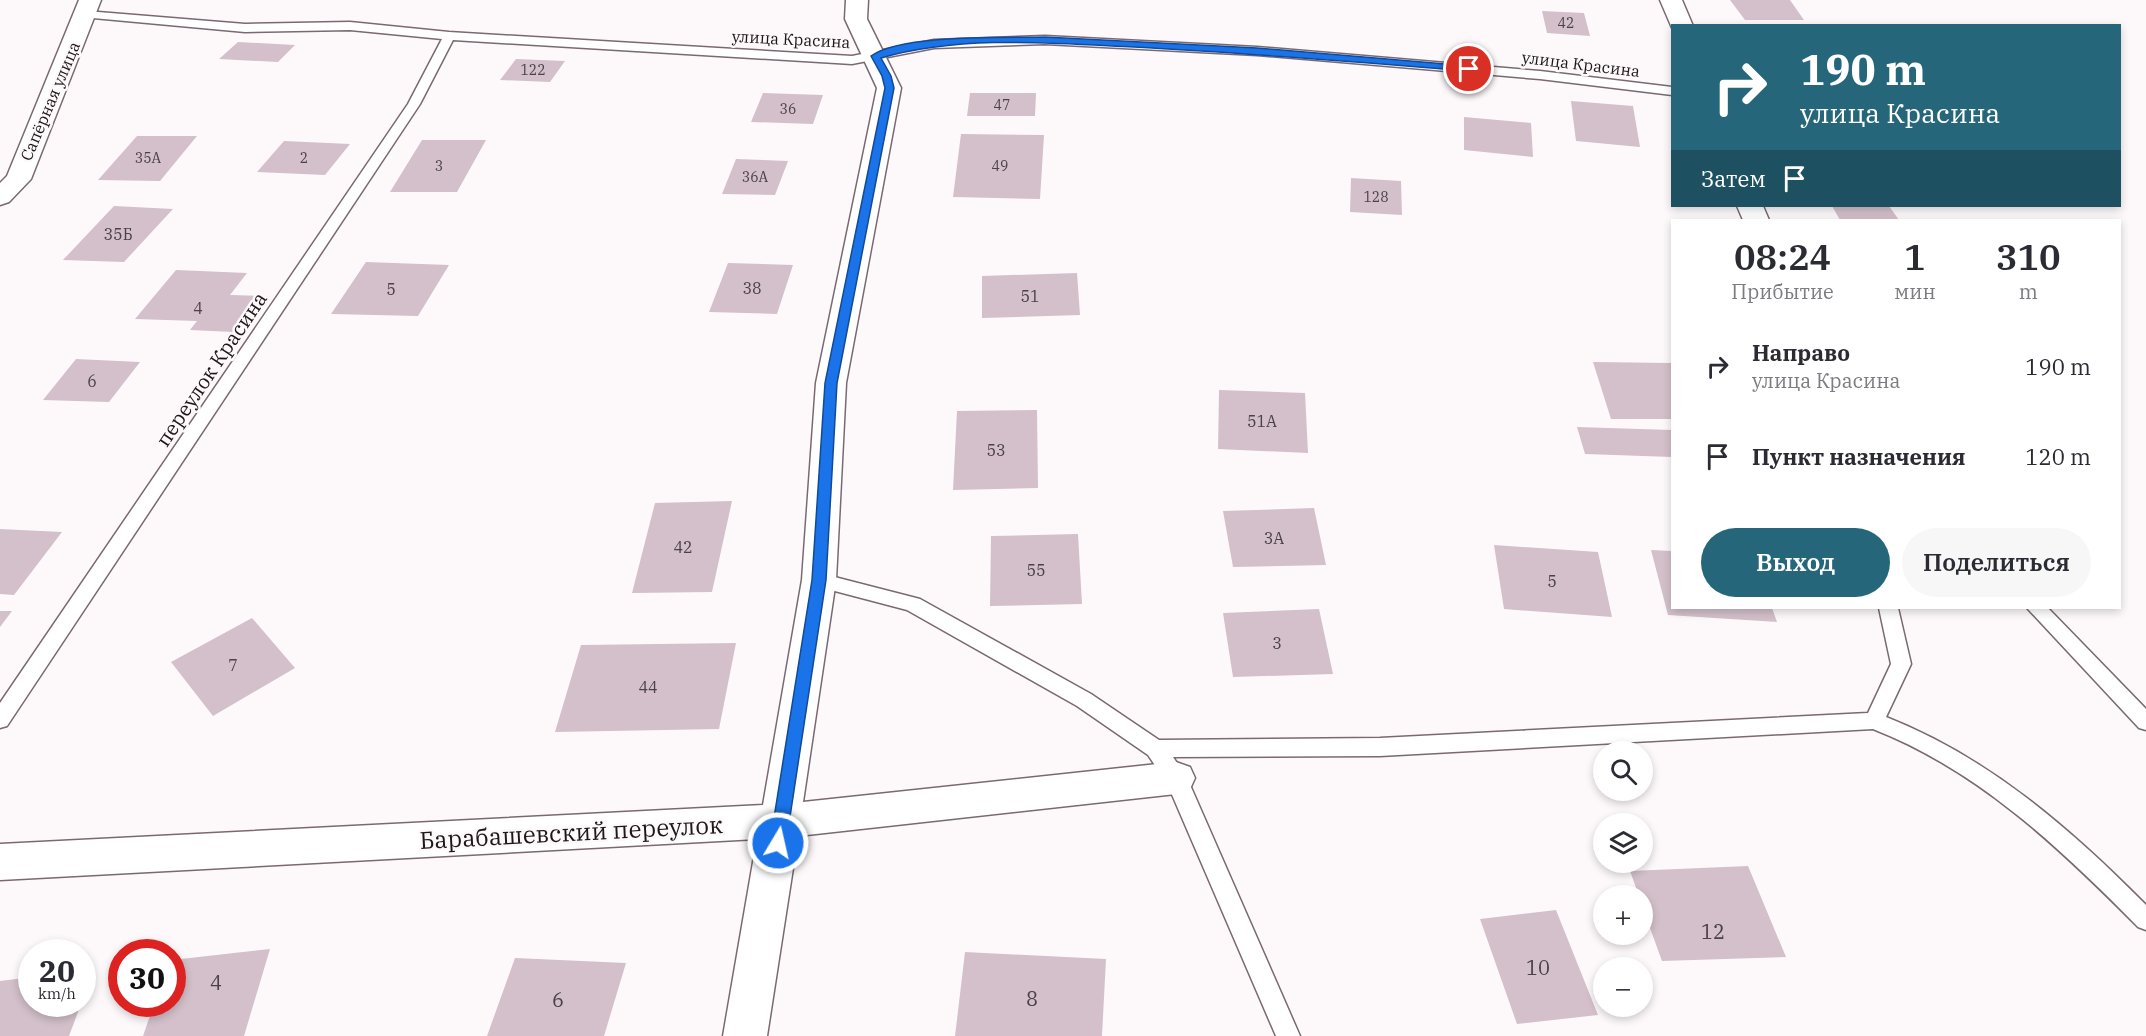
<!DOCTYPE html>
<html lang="ru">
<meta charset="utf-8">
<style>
:root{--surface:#fff;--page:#f7f7f7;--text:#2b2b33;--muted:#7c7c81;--accent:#25667a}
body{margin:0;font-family:"IBM Plex Serif",serif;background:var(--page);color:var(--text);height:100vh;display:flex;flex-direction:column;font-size:22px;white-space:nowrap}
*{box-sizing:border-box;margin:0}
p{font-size:20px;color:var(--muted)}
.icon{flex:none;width:33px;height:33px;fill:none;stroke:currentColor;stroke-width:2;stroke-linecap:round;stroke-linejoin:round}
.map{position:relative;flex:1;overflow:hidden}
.drawer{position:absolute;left:1671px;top:219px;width:450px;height:390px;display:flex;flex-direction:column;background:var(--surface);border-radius:0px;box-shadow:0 3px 9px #0003}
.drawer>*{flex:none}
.guide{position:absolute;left:1671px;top:24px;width:450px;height:183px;border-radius:0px;box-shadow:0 3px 9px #0003;background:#25667a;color:#fff;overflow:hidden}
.fabs{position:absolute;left:1593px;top:741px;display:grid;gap:12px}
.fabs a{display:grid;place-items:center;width:60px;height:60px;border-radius:50%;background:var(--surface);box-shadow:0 3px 9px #0003;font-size:30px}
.speed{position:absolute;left:18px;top:939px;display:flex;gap:12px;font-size:30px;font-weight:700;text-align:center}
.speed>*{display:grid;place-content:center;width:78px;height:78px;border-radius:50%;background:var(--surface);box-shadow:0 3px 9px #0003;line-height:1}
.speed small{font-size:15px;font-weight:400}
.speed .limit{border:9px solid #d22;background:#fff;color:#111}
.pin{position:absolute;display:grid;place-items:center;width:51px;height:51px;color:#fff;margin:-26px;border:3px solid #fff;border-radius:50%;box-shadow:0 2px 6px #0007}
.me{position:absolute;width:66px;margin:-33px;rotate:9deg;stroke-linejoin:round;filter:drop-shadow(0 0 4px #0008)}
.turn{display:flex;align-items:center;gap:21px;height:126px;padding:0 30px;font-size:27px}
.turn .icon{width:78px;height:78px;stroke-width:2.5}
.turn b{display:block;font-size:42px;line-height:51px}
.then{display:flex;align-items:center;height:57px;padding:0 30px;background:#0003;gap:12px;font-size:22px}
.eta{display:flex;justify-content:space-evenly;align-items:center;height:102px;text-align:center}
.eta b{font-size:36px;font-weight:600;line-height:42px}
.primary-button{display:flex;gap:12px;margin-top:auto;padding:12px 30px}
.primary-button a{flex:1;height:69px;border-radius:36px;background:var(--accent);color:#fff;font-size:24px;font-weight:600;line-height:69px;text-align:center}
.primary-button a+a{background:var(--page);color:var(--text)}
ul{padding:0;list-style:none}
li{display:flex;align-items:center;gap:18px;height:90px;padding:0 30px}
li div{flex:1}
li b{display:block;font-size:22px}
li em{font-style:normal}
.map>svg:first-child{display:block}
.building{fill:#d3c0ca}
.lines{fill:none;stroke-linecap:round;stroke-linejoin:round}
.service-casing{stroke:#7a6972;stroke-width:3}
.minor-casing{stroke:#7a6972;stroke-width:3}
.service{fill:#fff;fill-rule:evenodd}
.minor{fill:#fff;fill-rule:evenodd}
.route{fill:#1a73e8;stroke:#114b97;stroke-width:1.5}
.labels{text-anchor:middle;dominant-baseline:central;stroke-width:5;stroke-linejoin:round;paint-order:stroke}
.far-number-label{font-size:14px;fill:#4b4146}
.far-street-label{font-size:16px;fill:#1e171a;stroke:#fdf9fb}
.number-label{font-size:16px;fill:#4b4146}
.street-label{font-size:20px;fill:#1e171a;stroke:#fdf9fb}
.near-number-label{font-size:20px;fill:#4b4146}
.near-street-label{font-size:24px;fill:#1e171a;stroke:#fdf9fb}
</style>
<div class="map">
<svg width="2146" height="1036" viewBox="0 0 2146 1036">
<rect width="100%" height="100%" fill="#fdf9fb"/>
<!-- building -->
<path class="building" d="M1730 0H1790L1804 20H1745Z
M1542 11 1584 13 1590 36 1547 33Z
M238 42 295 45 278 62 219 59Z
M516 59 565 61 550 82 500 80Z
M763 93 823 95 813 124 751 122Z
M970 93H1036L1035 116H967Z
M1571 101 1633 106 1640 147 1576 141Z
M1464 117 1531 123 1533 157 1464 150Z
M961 134 1044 135 1040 199 953 197Z
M137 136H197L160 181 98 180Z
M422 140H486L457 192H390Z
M284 141 350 144 325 175 257 172Z
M736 159 788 161 775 195 722 194Z
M1351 178 1401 181 1402 215 1350 212Z
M114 206 173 209 124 262 63 260Z
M1832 206H1889L1899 220H1840Z
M366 262 449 265 418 316 331 314Z
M728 263 793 265 777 314 709 312Z
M176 270 247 273 230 295 260 296 233 332 190 330 197 321 135 319Z
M1077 273 1080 315 982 318V276Z
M76 359 140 362 109 402 43 400Z
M1593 362 1672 363V419H1611Z
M1219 390 1305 393 1308 453 1218 449Z
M1037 410 1038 488 953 490 957 411Z
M1577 427 1672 430V457L1585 454Z
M732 501 712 592 632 593 655 503Z
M1314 508 1326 565 1233 567 1223 511Z
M0 529 62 532 14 595 0 594Z
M1078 534 1082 604 990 606 991 536Z
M1494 545 1598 552 1612 617 1504 609Z
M1651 550 1672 551V608H1772L1777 622 1668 615Z
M1319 609 1333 674 1233 677 1223 613Z
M0 611H12L0 627Z
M252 618 295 668 213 716 171 662Z
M736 643 719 729 555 732 581 645Z
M1748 866 1786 957 1662 961 1642 906V896H1639L1630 871Z
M1556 910 1598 1015 1517 1024 1480 919Z
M270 949 244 1036H143L154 1004H172V960Z
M965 952 1106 959 1102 1036H955Z
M515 958 626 963 604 1036H487Z
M94 970 83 1000H82V972Z
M32 977V1004H81L69 1036H0V981Z"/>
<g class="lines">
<!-- service casing -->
<g class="service-casing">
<path id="service" d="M86 11 245 24 350 22 449 32 852 56 934 40 1045 36 1257 47 1540 71 1672 87V95L1540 79 1257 55 1045 44 934 48 852 64 453 40 420 104 7 726 0 728V703L408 104 442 39 350 30 245 32 82 17V13Z
M819 573 920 599 1091 694 1159 740 1380 738 1868 713 1891 664 1879 608H1898L1911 664 1886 717C1988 757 2070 828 2146 905V930L2138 927C2060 848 1978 770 1873 729L1380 756 1173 757 1187 778 1300 1036H1276L1167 783 1148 755 1077 706 907 610 812 585 810 580 812 575Z
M2027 608H2048L2146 709V730L2139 728Z"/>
</g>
<!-- minor casing -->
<g class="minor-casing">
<path id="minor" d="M79 0H101L31 179 9 202 0 205V183L7 176Z
M846 0H868L867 19 901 88 846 383 836 580 803 802 1176 762 1190 767 1195 778 1190 789 1176 794 798 836 767 1036H723L757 839 0 880V844L763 805 802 580 816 383 877 88 845 19Z
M1660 0H1682L1693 26H1672V28Z
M1737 206H1763L1769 220H1743Z"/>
</g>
<!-- service -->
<use href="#service" class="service"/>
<!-- minor -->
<use href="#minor" class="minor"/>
</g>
<!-- route -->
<path class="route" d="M1045 37 1257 48 1469 66 1474 69 1469 71C1358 62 1246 53 1134 47 1052 43 962 35 881 58L891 76 894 88 837 383 826 580 786 843 784 848 778 850 772 848 770 843 812 580 825 383 885 88 882 76 871 56C902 34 1005 38 1045 37Z"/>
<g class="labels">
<!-- far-number labels -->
<g class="far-number-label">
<text x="1566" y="23">42</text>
<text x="533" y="70">122</text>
<text x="1002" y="105">47</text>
<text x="788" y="109">36</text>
<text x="148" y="158">35А</text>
<text x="304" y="158">2</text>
<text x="439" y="166">3</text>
<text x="1000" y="166">49</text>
<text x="755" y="177">36А</text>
<text x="1376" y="197">128</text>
</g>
<!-- far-street labels -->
<g class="far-street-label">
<text transform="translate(791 39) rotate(3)">улица Красина</text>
<text transform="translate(1581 64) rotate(7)">улица Красина</text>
<text transform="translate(50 101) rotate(-67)">Сапёрная улица</text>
</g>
<!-- number labels -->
<g class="number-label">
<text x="118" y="234">35Б</text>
<text x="752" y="288">38</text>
<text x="391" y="289">5</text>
<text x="1030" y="296">51</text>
<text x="198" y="308">4</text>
<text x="92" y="381">6</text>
<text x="1262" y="421">51А</text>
<text x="996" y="450">53</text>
<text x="1274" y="538">3А</text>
<text x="683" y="547">42</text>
<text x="1036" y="570">55</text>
<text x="1552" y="581">5</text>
<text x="1277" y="643">3</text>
<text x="233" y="665">7</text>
<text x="648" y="687">44</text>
</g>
<!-- street labels -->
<g class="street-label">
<text transform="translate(211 369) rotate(-56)">переулок Красина</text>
</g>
<!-- near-number labels -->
<g class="near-number-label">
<text x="1713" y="931">12</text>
<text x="1538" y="967">10</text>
<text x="216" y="982">4</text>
<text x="1032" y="998">8</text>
<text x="558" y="999">6</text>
</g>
<!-- near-street labels -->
<g class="near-street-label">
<text transform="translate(571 832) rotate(-3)">Барабашевский переулок</text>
</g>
</g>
</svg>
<div class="fabs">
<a><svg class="icon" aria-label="search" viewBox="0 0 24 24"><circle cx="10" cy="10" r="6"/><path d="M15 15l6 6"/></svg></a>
<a><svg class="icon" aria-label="layers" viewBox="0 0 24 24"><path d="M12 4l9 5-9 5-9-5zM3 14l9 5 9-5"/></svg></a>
<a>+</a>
<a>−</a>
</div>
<div class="speed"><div>20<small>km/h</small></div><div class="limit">30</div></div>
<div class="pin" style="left:1469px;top:69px;background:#d93025"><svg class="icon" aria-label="arrive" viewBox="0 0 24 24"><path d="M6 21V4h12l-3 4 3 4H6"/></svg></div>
<svg class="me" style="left:778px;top:843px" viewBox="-20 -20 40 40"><circle r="17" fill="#1a73e8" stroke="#fff" stroke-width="3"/><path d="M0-11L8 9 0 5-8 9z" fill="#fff"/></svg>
<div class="guide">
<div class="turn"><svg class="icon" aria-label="right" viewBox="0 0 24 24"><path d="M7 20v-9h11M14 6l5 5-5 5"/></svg><div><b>190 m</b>улица Красина</div></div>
<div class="then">Затем<svg class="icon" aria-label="arrive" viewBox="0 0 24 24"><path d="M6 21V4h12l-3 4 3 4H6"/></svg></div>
</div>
<section class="drawer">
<div class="eta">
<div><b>08:24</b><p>Прибытие</p></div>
<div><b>1</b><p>мин</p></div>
<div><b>310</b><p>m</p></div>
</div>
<ul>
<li><svg class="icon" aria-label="right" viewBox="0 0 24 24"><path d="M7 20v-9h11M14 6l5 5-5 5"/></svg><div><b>Направо</b><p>улица Красина</p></div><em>190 m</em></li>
<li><svg class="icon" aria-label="arrive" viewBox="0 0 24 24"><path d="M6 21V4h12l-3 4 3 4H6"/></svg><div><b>Пункт назначения</b></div><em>120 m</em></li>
</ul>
<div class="primary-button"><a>Выход</a><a>Поделиться</a></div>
</section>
</div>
